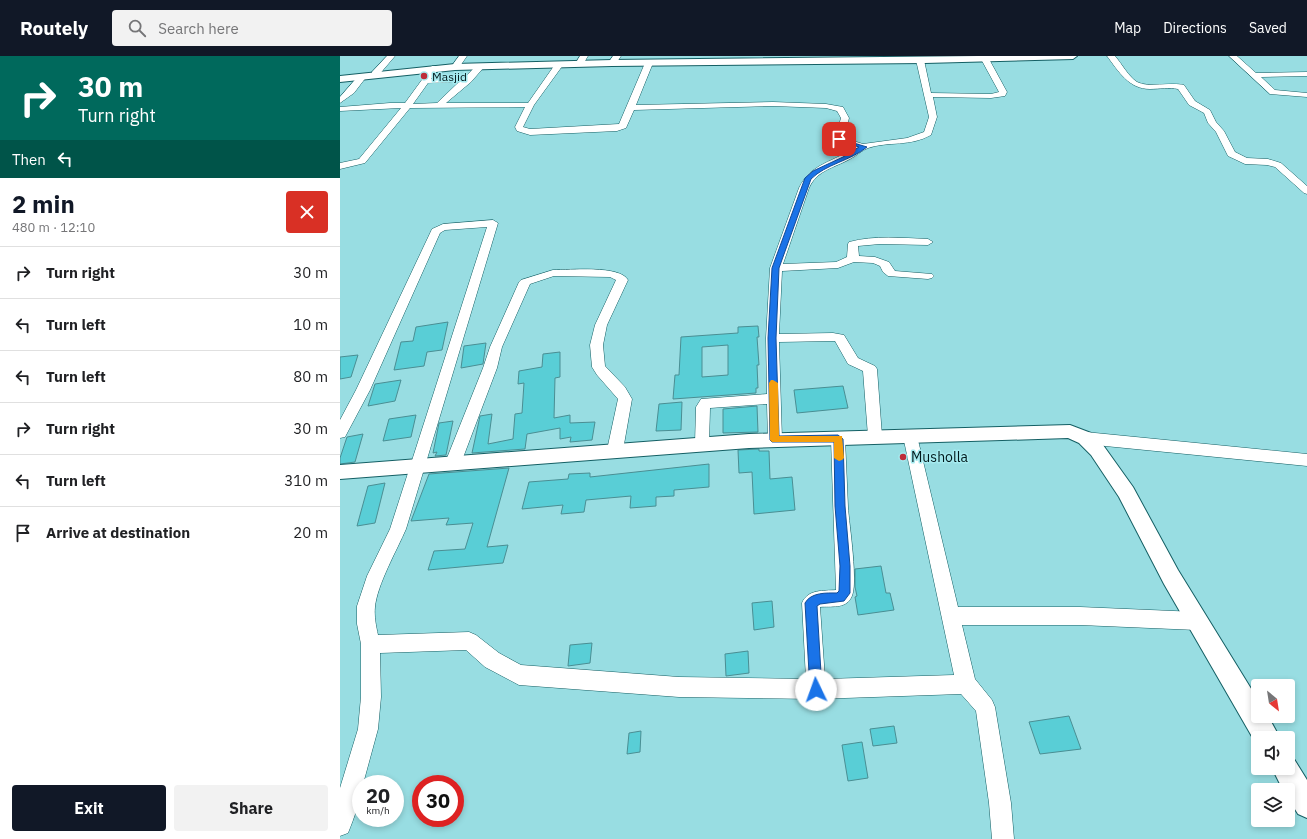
<!DOCTYPE html>
<meta charset="utf-8">
<style>
:root{--surface:#fff;--page:#f2f2f2;--text:#202124;--muted:#757577;--line:#e0e0e0;--accent:#111827}
body{margin:0;font-family:"IBM Plex Sans",sans-serif;background:var(--page);color:var(--text);height:100vh;display:flex;flex-direction:column;font-size:15px;white-space:nowrap}
*{box-sizing:border-box;margin:0}
p{font-size:13px;color:var(--muted)}
.icon{flex:none;width:22px;height:22px;fill:none;stroke:currentColor;stroke-width:2;stroke-linecap:round;stroke-linejoin:round}
.map{position:relative;flex:1;overflow:hidden}
.drawer{display:flex;flex-direction:column;background:var(--surface);width:340px}
.drawer>*{flex:none}
.top-card{background:#00695c;color:#fff;overflow:hidden}
.needle{width:26px;rotate:150deg}
.fabs{position:absolute;left:911px;top:623px;display:grid;gap:8px}
.fabs a{display:grid;place-items:center;width:44px;height:44px;border-radius:4px;background:var(--surface);box-shadow:0 2px 6px #0003;font-size:20px}
.speed{position:absolute;left:12px;top:719px;display:flex;gap:8px;font-size:20px;font-weight:700;text-align:center}
.speed>*{display:grid;place-content:center;width:52px;height:52px;border-radius:50%;background:var(--surface);box-shadow:0 2px 6px #0003;line-height:1}
.speed small{font-size:10px;font-weight:400}
.speed .limit{border:6px solid #d22;background:#fff;color:#111}
.pin{position:absolute;display:grid;place-items:center;width:34px;height:34px;color:#fff;margin:-17px;border-radius:8px;box-shadow:0 2px 6px #0006}
.me{position:absolute;width:44px;margin:-22px;rotate:357deg;stroke-linejoin:round;filter:drop-shadow(0 0 3px #0008)}
.turn{display:flex;align-items:center;gap:14px;height:84px;padding:0 12px;font-size:18px}
.turn .icon{width:52px;height:52px;stroke-width:2.5}
.turn b{display:block;font-size:28px;line-height:34px}
.then{display:flex;align-items:center;height:38px;padding:0 12px;background:#0003;gap:8px;font-size:15px}
.round{display:grid;place-items:center;flex:none;width:42px;height:42px;border-radius:4px;background:var(--page)}
.overview{display:flex;align-items:center;justify-content:space-between;height:68px;padding:0 12px}
h1{font-size:24px;font-weight:800;line-height:30px;color:var(--accent)}
.button{display:flex;gap:8px;margin-top:auto;padding:8px 12px}
.button a{flex:1;height:46px;border-radius:4px;background:var(--accent);color:#fff;font-size:16px;font-weight:800;line-height:46px;text-align:center}
.button a+a{background:var(--page);color:var(--text)}
ul{padding:0;list-style:none}
li{display:flex;align-items:center;gap:12px;height:52px;padding:0 12px;border-top:1px solid var(--line)}
li div{flex:1}
li b{display:block;font-size:15px}
li em{font-style:normal}
header{display:flex;align-items:center;gap:24px;box-sizing:border-box;height:56px;padding:0 20px;background:var(--accent);color:#fff}
header strong{font-size:19px}
nav{display:flex;gap:22px;margin-inline-start:auto;font-size:14px}
.search{width:280px;height:36px;background:var(--page);display:flex;align-items:center;gap:10px;box-sizing:border-box;padding:0 14px;border-radius:4px;color:var(--muted);font-size:15px}
main{display:flex;flex:1;min-height:0}
.map>svg:first-child{display:block}
.building{fill:#59ced6;stroke:#4a8e93;fill-rule:evenodd}
.lines{fill:none;stroke-linecap:round;stroke-linejoin:round}
.minor-casing{stroke:#145f64;stroke-width:1}
.tertiary-casing{stroke:#145f64;stroke-width:2}
.minor{fill:#fff;fill-rule:evenodd}
.tertiary{fill:#fff;fill-rule:evenodd}
.route{fill:#1a73e8;stroke:#114b97}
.slow{fill:#f59e0b}
.poi-dot{fill:#be2d3a;stroke:#a5eaef;stroke-width:1.5}
.labels{text-anchor:middle;dominant-baseline:central;stroke-width:3;stroke-linejoin:round;paint-order:stroke}
.far-poi-label{font-size:12px;fill:#00181b;stroke:#a5eaef;text-anchor:start}
.poi-label{font-size:14px;fill:#00181b;stroke:#a5eaef;text-anchor:start}
</style>
<header>
<strong>Routely</strong>
<div class="search"><svg class="icon" aria-label="search" viewBox="0 0 24 24"><circle cx="10" cy="10" r="6"/><path d="M15 15l6 6"/></svg>Search here</div>
<nav><a>Map</a><a>Directions</a><a>Saved</a></nav>
</header>
<main>
<section class="drawer">
<div class="top-card">
<div class="turn"><svg class="icon" aria-label="right" viewBox="0 0 24 24"><path d="M7 20v-9h11M14 6l5 5-5 5"/></svg><div><b>30 m</b>Turn right</div></div>
<div class="then">Then<svg class="icon" aria-label="left" viewBox="0 0 24 24"><path d="M17 20v-9H6M10 6l-5 5 5 5"/></svg></div>
</div>
<div class="overview"><div><h1>2 min</h1><p>480 m · 12:10</p></div><a class="round" style="background:#d93025;color:#fff"><svg class="icon" aria-label="close" viewBox="0 0 24 24"><path d="M6 6l12 12M18 6L6 18"/></svg></a></div>
<ul>
<li><svg class="icon" aria-label="right" viewBox="0 0 24 24"><path d="M7 20v-9h11M14 6l5 5-5 5"/></svg><div><b>Turn right</b></div><em>30 m</em></li>
<li><svg class="icon" aria-label="left" viewBox="0 0 24 24"><path d="M17 20v-9H6M10 6l-5 5 5 5"/></svg><div><b>Turn left</b></div><em>10 m</em></li>
<li><svg class="icon" aria-label="left" viewBox="0 0 24 24"><path d="M17 20v-9H6M10 6l-5 5 5 5"/></svg><div><b>Turn left</b></div><em>80 m</em></li>
<li><svg class="icon" aria-label="right" viewBox="0 0 24 24"><path d="M7 20v-9h11M14 6l5 5-5 5"/></svg><div><b>Turn right</b></div><em>30 m</em></li>
<li><svg class="icon" aria-label="left" viewBox="0 0 24 24"><path d="M17 20v-9H6M10 6l-5 5 5 5"/></svg><div><b>Turn left</b></div><em>310 m</em></li>
<li><svg class="icon" aria-label="arrive" viewBox="0 0 24 24"><path d="M6 21V4h12l-3 4 3 4H6"/></svg><div><b>Arrive at destination</b></div><em>20 m</em></li>
</ul>
<div class="button"><a>Exit</a><a>Share</a></div>
</section>
<div class="map">
<svg width="967" height="783" viewBox="0 0 967 783">
<rect width="100%" height="100%" fill="#98dde2"/>
<!-- building -->
<path class="building" d="M108 266 102 294 87 296 84 310 54 314 61 286 73 285 76 271Z
M418 270 419 281H417L419 309H417L418 332H416V337L333 343 335 319H339L341 281 398 277V271ZM388 289V319L362 321V291Z
M146 287 143 308 121 312 124 290Z
M220 296V321L215 322 214 362 230 359V367L255 366 252 384 230 386 231 381 220 383V372L187 378 185 393 132 397 140 360 152 358 148 388 173 383 175 358 182 357 184 327 178 328 179 315 202 311 203 298Z
M18 299 11 321 0 323V301Z
M61 324 55 345 28 350 35 328Z
M503 330 508 352 457 357 454 334Z
M342 346 341 374 316 375 319 348Z
M417 350 418 376 383 377V353Z
M76 359 71 381 43 385 49 363Z
M113 365 106 399 95 400 97 396 93 397 99 367Z
M23 378 15 406 0 408V402L7 381Z
M419 393V395H429L430 423 452 421 455 454 414 458 412 416 399 417 398 394Z
M369 408V431L334 434V440L316 441V450L290 452 291 440 246 444 244 456 221 458 223 449 182 453 189 426 228 423 229 418 250 417V421Z
M169 412 147 491 168 489 163 507 88 514 94 495 125 493 133 467 106 469 109 462 71 465 89 418Z
M45 427 35 467 17 470 28 430Z
M541 510 546 537H550L554 554 518 559 515 541 517 540 515 531V513Z
M432 545 434 571 414 574 412 547Z
M252 587 250 607 228 610 230 589Z
M408 595 409 617 386 620 385 598Z
M729 660 741 693 700 698 689 666Z
M554 670 557 687 533 690 530 673Z
M301 675 300 696 287 698 289 677Z
M522 686 528 722 508 725 502 689Z"/>
<g class="lines">
<!-- minor casing -->
<g class="minor-casing">
<path id="minor" d="M47 0H55L38 20H32V16Z
M119 0H127L118 13H112L111 11Z
M240 0H248L242 10H236L235 8Z
M273 0H281L275 9H269L268 7Z
M767 0H775C782 8 788 20 797 26 808 32 830 26 844 29L855 45 870 54 876 66 884 75 895 96 907 102 928 103 941 107 967 130V138L964 137 935 111 927 109 905 108 888 100 876 76 868 67 864 57 849 49 838 33C829 31 820 33 810 33 789 33 779 16 767 0Z
M889 0H897L916 17 967 16V20L921 21 935 34 967 37V41L930 38Z
M642 1H645L649 3 667 36 665 40 651 42 593 41 597 61 591 79C570 91 549 85 528 92 522 94 516 100 510 103 494 112 477 114 469 132L443 208 496 206 507 201 508 188 509 186C535 179 561 182 588 183L593 186 588 189 540 188 518 190 519 200 535 201 549 206 555 215 592 218 594 220 592 222 588 223 548 220 543 216 540 210 533 207 514 206 498 212 442 215 439 278 493 277 504 279 518 302 535 310 537 313 542 380 540 384 535 385 530 384 528 380 523 315 508 308 495 285H493L439 286 442 384 440 388 435 390 430 388 428 384 427 348 370 352 369 388 367 392 362 394 357 392 355 388 356 351 361 343 427 338 426 282 430 212 459 132C471 107 494 106 516 91L496 85 495 83 501 62 497 55 486 52 433 50 294 54 286 72 277 75 190 79 177 75 175 71 185 51 70 52 25 107 0 113V107L19 103 61 52 0 55V51L50 47H65L92 10H95L99 12 91 23 124 22 138 8H141L145 10 131 26 106 47H188L216 7H222L223 9 194 49 183 71 190 73 279 68 305 7 309 5 313 7 296 49 433 46 486 48 503 51 509 62 504 82 523 88 567 82 584 76 589 61 576 4 577 2H580L584 4 591 37 651 38 659 36 641 3ZM119 26 97 47 73 48 88 27Z
M20 18H26L27 20 14 37 0 47V41Z
M153 164 158 167 66 473C57 494 37 529 35 551 34 560 36 570 38 579L129 576 136 579 159 597 181 609 339 621 466 623 462 547C468 533 483 535 496 534L491 383 493 379 498 377 503 379 505 383C506 406 507 428 508 451 509 468 519 530 511 542 505 553 491 550 480 551L485 623 614 619 563 380 565 376 570 375 575 376 577 380 618 551H740L857 556 864 559 866 565 864 571 857 574 740 569H622L635 623 652 644 655 651 671 747 674 783H652L649 747 636 655 621 638 476 643 339 641 179 629 145 611 126 594 40 597 41 641 38 673 23 728H21C21 744 14 762 8 777L0 780V732L18 673 21 641V588L17 568V550L27 520 50 473 147 171 105 174 100 177 30 334 5 381 0 382V364L16 334 92 173 103 168Z
M213 214C230 214 280 209 288 224L267 269 263 289 265 310 285 331 292 343 283 394 280 398 275 400 270 398 267 394 278 343 257 319 252 311 250 289 255 269 276 224 270 221 214 220 190 228 162 291 157 312 121 407 118 411 113 413 108 411 105 407 143 312 150 291 179 226 181 224Z
M745 376 967 398V410L745 388 740 386 738 382 740 378Z"/>
</g>
<!-- tertiary casing -->
<g class="tertiary-casing">
<path id="tertiary" d="M638 0H737L733 3 585 7 272 10 115 14 0 26V20L115 8 272 4Z
M730 369 751 377 763 389 793 431 838 514 918 644V660H928L940 682H918V691L824 528 779 441 751 399 739 387 728 382 409 392 0 423V409L409 378Z
M948 700 954 703 967 724V762L958 758 948 742V734H943L932 712H948Z"/>
</g>
<!-- minor -->
<use href="#minor" class="minor"/>
<!-- tertiary -->
<use href="#tertiary" class="tertiary"/>
</g>
<!-- route -->
<path class="route" d="M497 82 527 91C510 105 486 108 471 123L439 212 436 282 439 380 498 379 503 383 505 450 510 510V537L504 545 480 548 477 550 482 634 480 638 476 640 472 638 470 634 465 547C471 536 487 537 497 537L499 535 500 510 495 450 494 386H432L430 384 428 282 432 212 465 122 473 115 503 101 519 91 497 84Z"/>
<!-- slow -->
<path class="slow" d="M431 324H433L438 327 439 380H502L504 402 502 404 499 405 494 402V386H432L430 384 429 327Z"/>
<!-- markers -->
<g class="poi-dot">
<circle cx="84" cy="20" r="4"/>
<circle cx="563" cy="401" r="4"/>
</g>
<g class="labels">
<!-- far-poi labels -->
<g class="far-poi-label">
<text x="92" y="20">Masjid</text>
</g>
<!-- poi labels -->
<g class="poi-label">
<text x="571" y="401">Musholla</text>
</g>
</g>
</svg>
<div class="fabs">
<a><svg class="needle" viewBox="-14 -14 28 28"><path d="M0-13l5 13h-10z" fill="#e53935"/><path d="M0 13l5-13h-10z" fill="#757577"/></svg></a>
<a><svg class="icon" aria-label="sound" viewBox="0 0 24 24"><path d="M4 9h4l5-4v14l-5-4H4zM17 9q2 3 0 6"/></svg></a>
<a><svg class="icon" aria-label="layers" viewBox="0 0 24 24"><path d="M12 4l9 5-9 5-9-5zM3 14l9 5 9-5"/></svg></a>
</div>
<div class="speed"><div>20<small>km/h</small></div><div class="limit">30</div></div>
<div class="pin" style="left:499px;top:83px;background:#d93025"><svg class="icon" aria-label="arrive" viewBox="0 0 24 24"><path d="M6 21V4h12l-3 4 3 4H6"/></svg></div>
<svg class="me" style="left:476px;top:634px" viewBox="-20 -20 40 40"><circle r="19" fill="#fff"/><path d="M0-13L10 11 0 6-10 11z" fill="#1a73e8"/></svg>
</div>
</main>
